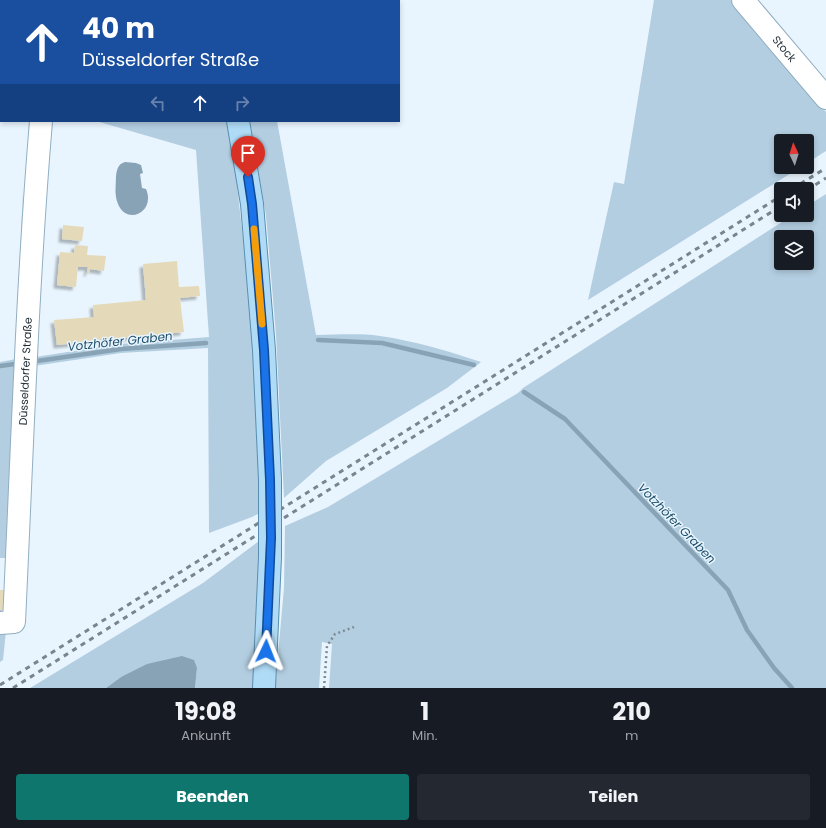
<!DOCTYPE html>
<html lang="de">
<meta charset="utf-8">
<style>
:root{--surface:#171b24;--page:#242831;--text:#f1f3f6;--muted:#9ea1a6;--accent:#0f766e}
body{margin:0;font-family:Poppins,sans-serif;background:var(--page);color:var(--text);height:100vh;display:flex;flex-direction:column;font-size:15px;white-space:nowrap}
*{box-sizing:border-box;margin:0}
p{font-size:13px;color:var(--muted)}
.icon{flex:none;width:22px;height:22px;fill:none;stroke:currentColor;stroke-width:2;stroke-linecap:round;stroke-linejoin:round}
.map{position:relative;height:688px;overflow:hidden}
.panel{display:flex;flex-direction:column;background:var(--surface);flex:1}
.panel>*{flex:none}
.guide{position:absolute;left:0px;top:0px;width:400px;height:122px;box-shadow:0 2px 6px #0003;background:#1a4fa0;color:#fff;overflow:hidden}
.needle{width:26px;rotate:356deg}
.tools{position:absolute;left:774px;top:134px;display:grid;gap:8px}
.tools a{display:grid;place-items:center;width:40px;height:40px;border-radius:4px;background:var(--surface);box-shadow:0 2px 6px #0003;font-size:20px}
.pin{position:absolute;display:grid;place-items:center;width:34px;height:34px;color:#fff;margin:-41px -17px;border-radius:50% 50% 50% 0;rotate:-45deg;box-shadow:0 0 4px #0007}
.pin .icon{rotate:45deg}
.me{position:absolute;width:44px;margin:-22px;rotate:2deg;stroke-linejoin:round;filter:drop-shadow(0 0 3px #0008)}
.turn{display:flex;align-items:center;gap:14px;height:84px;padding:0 16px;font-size:18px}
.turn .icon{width:52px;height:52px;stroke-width:2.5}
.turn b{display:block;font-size:28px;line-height:34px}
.lanes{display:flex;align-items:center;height:38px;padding:0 16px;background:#0003;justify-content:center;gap:20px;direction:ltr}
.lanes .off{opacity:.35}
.eta{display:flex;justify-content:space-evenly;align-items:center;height:68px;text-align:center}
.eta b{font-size:24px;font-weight:700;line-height:28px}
.action{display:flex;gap:8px;margin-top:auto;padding:8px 16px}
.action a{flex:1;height:46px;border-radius:4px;background:var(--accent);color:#fff;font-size:16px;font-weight:700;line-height:46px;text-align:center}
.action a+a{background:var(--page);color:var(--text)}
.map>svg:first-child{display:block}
.green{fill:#b3cee1;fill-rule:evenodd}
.water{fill:#88a3b6}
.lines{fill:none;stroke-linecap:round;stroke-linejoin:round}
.stream{stroke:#88a3b6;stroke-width:4.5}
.building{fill:#e4daba;filter:url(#shadow)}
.minor-casing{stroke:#91aec2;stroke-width:24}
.major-casing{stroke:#5a8eae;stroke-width:24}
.path{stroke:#7e8a92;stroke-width:2.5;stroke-dasharray:2 3;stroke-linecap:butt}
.minor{stroke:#fff;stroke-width:22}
.major{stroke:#afdbf6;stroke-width:22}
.rail{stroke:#79858d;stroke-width:3;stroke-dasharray:5 5;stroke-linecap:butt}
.major-bridge-casing{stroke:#5a8eae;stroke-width:24;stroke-linecap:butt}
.major-bridge{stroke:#afdbf6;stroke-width:22}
.route-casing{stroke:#114b97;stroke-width:10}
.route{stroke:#1a73e8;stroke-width:7}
.slow{stroke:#f59e0b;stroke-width:7}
.labels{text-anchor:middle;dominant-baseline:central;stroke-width:3;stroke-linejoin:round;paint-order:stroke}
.street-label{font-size:11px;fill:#1f2b32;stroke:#e9f5fe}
.water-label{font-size:12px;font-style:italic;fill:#1d4e6a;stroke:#e9f5fe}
</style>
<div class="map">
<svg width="826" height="688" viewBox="0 0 826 688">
<defs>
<filter id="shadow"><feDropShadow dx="-3.5" dy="3.5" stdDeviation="1" flood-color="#0004"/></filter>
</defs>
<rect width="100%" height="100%" fill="#e9f5fe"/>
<!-- green -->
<path class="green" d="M654 0H732L826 112V151L807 163V141H781V167H801L588 300 614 182 624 184Z
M96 121H226L235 168 254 335 260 513 252 517 209 533 208 348 121 353 34 366 35 357 120 344 209 337 196 150Z
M250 121H277L316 335C337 335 359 333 380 336 415 341 448 351 481 362L447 388 326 461 284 498 276 335 266 216Z
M23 188 20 358 12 558H0V362L16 359Z
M826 194V688H329L332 644 322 642 319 688H275L284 588 285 526 328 507 518 393 523 388 793 215H807V206ZM781 237H807V263H781Z
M259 541 256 656 253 688H195L197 668 121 677 106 688H30L203 583Z
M6 631 3 660 0 662V632Z"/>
<!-- water -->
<path class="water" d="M125 162 136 163 141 165 143 173 140 174 142 188 146 189C156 212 127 226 118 204 114 195 116 185 116 176 117 169 118 164 125 162Z
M182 656 194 660 197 668 195 688H106L121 677 147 664Z"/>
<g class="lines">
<!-- stream -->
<path class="stream" d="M318 340 382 343 474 365
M37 361 121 349 206 343
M0 366 15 364
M524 392 565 419 728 590 747 630 774 668 792 688"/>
</g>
<!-- building -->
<path class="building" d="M63 225 84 227 82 241 62 239Z
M75 245 88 246 87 255 106 256 104 271 90 269 89 273H87L88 267H78L76 287 57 285 60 252 74 253Z
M177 261 179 287 199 286 200 296 180 298 184 332 57 345 54 320 94 317 93 305 146 300 143 264Z
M0 590H6L5 610H0Z"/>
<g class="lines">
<!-- minor casing -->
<g class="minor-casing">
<g id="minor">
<path id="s1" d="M743 0 826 98"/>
<path d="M61 1 62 0"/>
<path id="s2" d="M0 623 14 622C22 455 27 288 41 121"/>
</g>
</g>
<!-- major casing -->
<g class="major-casing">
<path id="major" d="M216 0V1
M238 121 252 204 264 350 270 480
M264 688 270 557"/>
</g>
<!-- path -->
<path class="path" d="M324 688 327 646 335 634 354 627"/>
<!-- minor -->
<use href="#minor" class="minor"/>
<!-- major -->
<use href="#major" class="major"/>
<!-- rail -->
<path class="rail" d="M792 189 826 168
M807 190 826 178
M0 685 781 196
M13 688 781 206"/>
<!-- major-bridge casing -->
<g class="major-bridge-casing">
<path id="major-bridge" d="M270 480V557"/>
</g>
<!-- major-bridge -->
<use href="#major-bridge" class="major-bridge"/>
</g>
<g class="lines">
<!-- route casing -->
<g class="route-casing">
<path id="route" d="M248 177 252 204 264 350 270 480 271 538 266 651"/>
</g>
<!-- route -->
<use href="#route" class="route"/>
<!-- slow -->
<path class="slow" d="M254 229 262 324"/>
</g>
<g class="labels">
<!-- street labels -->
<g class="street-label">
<text stroke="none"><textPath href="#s1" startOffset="64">Stock</textPath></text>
<text stroke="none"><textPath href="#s2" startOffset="265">Düsseldorfer Straße</textPath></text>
</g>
<!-- water labels -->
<g class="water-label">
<text transform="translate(120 341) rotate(-6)">Votzhöfer Graben</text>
<text transform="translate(677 523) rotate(46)">Votzhöfer Graben</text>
</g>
</g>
</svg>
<div class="tools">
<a><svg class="needle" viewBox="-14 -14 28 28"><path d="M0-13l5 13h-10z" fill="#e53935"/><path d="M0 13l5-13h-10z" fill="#9ea1a6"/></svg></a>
<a><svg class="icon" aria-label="sound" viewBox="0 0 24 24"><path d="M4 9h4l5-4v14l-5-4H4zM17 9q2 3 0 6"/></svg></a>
<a><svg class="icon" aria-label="layers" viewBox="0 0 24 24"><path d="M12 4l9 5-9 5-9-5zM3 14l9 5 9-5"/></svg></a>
</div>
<div class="pin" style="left:248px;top:177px;background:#d93025"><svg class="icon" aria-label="arrive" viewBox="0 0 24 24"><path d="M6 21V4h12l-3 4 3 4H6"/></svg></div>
<svg class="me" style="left:266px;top:651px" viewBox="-20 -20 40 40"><path d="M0-17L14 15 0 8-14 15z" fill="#1a73e8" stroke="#fff" stroke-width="4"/></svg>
<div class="guide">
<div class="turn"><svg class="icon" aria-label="ahead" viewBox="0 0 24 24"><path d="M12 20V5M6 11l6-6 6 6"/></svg><div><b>40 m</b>Düsseldorfer Straße</div></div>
<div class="lanes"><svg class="icon off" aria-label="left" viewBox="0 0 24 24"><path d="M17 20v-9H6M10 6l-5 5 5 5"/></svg><svg class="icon" aria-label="ahead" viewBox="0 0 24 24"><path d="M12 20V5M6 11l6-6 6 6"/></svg><svg class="icon off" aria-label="right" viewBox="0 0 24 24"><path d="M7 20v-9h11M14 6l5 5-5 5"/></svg></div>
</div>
</div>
<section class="panel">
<div class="eta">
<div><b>19:08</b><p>Ankunft</p></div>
<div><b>1</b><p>Min.</p></div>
<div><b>210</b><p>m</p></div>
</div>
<div class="action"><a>Beenden</a><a>Teilen</a></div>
</section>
